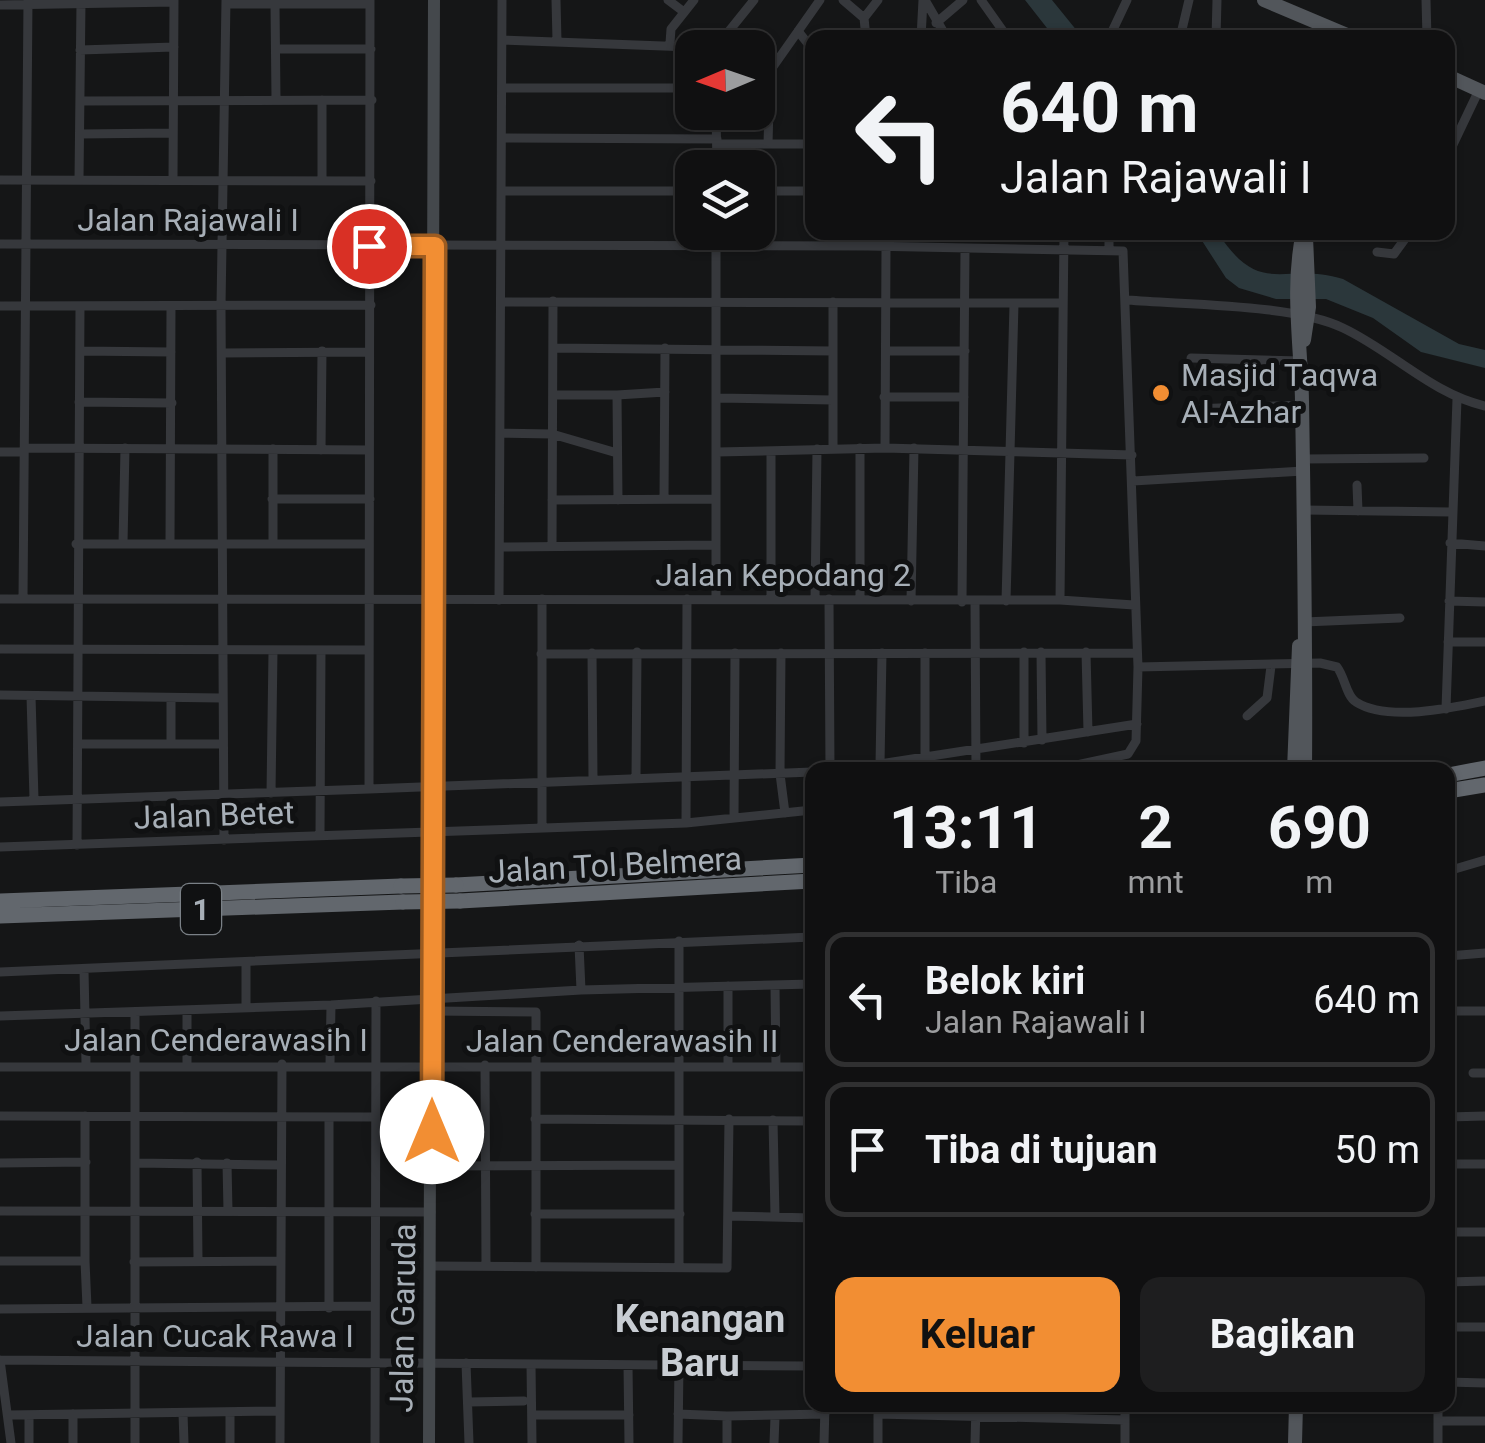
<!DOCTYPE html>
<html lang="id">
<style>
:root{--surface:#101011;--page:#1e1e1f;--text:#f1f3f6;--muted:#9c9d9f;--line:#303031;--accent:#f28e33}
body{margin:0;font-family:Roboto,sans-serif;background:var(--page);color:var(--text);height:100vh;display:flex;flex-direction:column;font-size:38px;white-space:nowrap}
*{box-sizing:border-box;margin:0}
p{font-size:32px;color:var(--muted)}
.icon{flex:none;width:55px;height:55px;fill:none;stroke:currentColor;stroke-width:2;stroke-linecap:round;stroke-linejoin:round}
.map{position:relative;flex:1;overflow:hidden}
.side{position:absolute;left:805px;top:762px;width:650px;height:650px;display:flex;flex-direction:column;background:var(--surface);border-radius:20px;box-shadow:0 2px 8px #0004,0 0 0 2px var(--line)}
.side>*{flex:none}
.hud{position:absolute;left:805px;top:30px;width:650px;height:210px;border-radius:20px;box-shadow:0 2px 8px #0004,0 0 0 2px var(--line);background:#101011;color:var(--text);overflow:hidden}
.needle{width:65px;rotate:268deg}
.fabs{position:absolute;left:675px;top:30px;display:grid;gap:20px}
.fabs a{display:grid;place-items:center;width:100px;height:100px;border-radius:20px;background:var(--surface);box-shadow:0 2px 8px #0004,0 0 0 2px var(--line);font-size:50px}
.pin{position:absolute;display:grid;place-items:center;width:85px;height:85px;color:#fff;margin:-42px;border:5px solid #fff;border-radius:50%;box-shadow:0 2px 10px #0007}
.me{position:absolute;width:110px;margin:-55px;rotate:0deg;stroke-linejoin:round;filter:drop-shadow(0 0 8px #0008)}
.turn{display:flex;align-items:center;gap:35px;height:210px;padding:0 30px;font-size:45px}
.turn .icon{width:130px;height:130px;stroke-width:2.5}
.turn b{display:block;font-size:70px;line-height:85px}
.eta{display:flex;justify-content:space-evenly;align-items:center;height:170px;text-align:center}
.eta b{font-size:60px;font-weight:700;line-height:70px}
.button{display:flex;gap:20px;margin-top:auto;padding:20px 30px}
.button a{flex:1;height:115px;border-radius:20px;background:var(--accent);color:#111;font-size:40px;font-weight:700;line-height:115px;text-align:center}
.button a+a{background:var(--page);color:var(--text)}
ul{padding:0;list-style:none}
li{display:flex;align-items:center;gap:30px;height:135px;margin:0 20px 15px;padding:0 10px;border:5px solid var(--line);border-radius:20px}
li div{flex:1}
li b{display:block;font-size:38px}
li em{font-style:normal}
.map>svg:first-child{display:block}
.water{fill:#2b373b}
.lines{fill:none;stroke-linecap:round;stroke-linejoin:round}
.street{stroke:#36383c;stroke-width:9}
.secondary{stroke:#44484c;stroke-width:12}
.primary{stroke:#52565b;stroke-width:14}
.highway{stroke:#62676d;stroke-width:15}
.highway-bridge{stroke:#62676d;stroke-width:15}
.route-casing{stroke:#9d5c21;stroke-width:25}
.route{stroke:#f28e33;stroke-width:18}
.poi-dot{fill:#f28e33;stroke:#101112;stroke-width:4}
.labels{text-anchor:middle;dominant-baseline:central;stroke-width:10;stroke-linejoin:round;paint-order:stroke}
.shield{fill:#101112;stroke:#7a8086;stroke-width:2.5}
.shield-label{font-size:30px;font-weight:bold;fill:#a7afb7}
.street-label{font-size:32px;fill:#a7afb7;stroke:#101112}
.poi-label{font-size:32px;fill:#a7afb7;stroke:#101112;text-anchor:start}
.quarter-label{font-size:38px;font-weight:bold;fill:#c8cdd3;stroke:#101112}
</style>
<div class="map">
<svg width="1485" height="1443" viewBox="0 0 1485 1443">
<rect width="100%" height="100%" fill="#151617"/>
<!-- water -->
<path class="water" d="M1025 0H1052L1082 37H1054Z
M1197 233H1218C1261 299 1283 261 1343 279L1459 344 1485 350V368L1421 352 1373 318 1326 299H1276L1239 288 1226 278Z"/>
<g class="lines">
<!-- street -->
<path class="street" d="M556 0 557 41
M668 0 684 12
M843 0 864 18 866 38
M925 0 947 38
M981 0 1008 38
M1426 0 1427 38
M226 4H370
M0 5 174 2
M275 5 276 99
M864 18 878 0
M936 23 963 0
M798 31 812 49
M921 38 923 0
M1109 38 1127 0
M1180 38 1189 0
M1216 38 1217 0
M502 40 717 48
M670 43 671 29 694 0
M717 46 754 0
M276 49H371
M80 50 174 47
M502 88H692
M322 100V181
M80 101 372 100
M716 112 717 168
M80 134 172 133
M502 138 717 139
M717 144H768L770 71 820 0
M768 144H812
M1448 155 1479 90
M79 179 81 2
M173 179 174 0
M0 180 371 181
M502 191H692
M758 191H812
M0 244 867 246 1123 251 1138 667 1136 741 1128 754 1053 770
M1109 249V232
M1377 252 1394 254 1410 232
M1128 300C1185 305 1294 304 1343 328 1392 351 1432 394 1485 406
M501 302 1063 303
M833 302V448
M0 306 371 305
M553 348 833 351
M80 351 171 352
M886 351H965
M222 353 369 352
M1191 358 1301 361
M553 395H617L618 500
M617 395 665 392
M884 397H964
M717 398 833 400
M79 402 172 403
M1193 409 1302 405
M501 433 552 434 617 453
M24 448 369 450
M885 448 886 247
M321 450 322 351
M771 451V600
M0 452H24
M717 452 885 448 1132 455
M1303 459 1424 458
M1133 481 1303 471
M1357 485 1358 511
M272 499H370
M664 499 665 348
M552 500 716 499
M1304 510 1451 512
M170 543 171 306
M1450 543 1485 546
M76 544H369
M123 544 125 448
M273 544V449
M552 546 553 301
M500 547 716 545
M0 599 1060 600 1134 605
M23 599 28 0
M716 599V232
M829 599 830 770
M499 600 502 0
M815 600 817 449
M860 600V448
M1060 600 1064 232
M911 601 914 448
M1006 601 1014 304
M1449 601 1485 602
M962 602 965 249
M975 602 976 770
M1304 622 1400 618
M1448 642H1485
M0 649 369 650
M1024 652V743
M1041 652 1042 740
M1086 652 1088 732
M592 653 593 779
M781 653 780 774 785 813
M541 654 1137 653
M1138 667 1320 663 1337 667C1345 677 1346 696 1356 702 1387 722 1452 708 1485 701
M0 695 221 698
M31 696 34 799
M1446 709 1457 399
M1247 716 1267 698 1271 666
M78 744H222
M171 744V698
M925 757V653
M880 764 1137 724
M839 770 880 764 882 653
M636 778 637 652
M369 789 812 772
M271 793 273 651
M0 802 369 789 370 0
M734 818 735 653
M686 823 687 599
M542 826V599
M320 835 321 651
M224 840 221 306 226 0
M77 845 80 306
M0 847 686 823 812 810
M1448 871 1485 860
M579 945 581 990 812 984
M1448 956 1485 953
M246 962V1008
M84 970 86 1064
M0 972 812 937
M775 985 776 1067
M728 986V1067
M432 1011 536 1012V1267
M1448 1011H1485
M0 1016 331 1005 581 990
M187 1064V1011
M330 1064 331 1005
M485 1065 486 1266
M0 1067H812
M1473 1073H1485
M0 1116 376 1117
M1448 1117 1485 1116
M535 1119 812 1121
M773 1120 775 1216
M197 1162 198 1260
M0 1163 86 1162
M136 1163 281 1165
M227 1163 228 1211
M1448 1164H1485
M431 1166 679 1165
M0 1211 431 1212
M535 1214H680
M728 1216 812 1218
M1448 1232H1485
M0 1261H85V1116
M85 1261 87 1307
M134 1262 280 1261
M431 1266 727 1268 729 1119
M679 1267V941
M1448 1282 1485 1281
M329 1308V1117
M0 1309 375 1306
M1448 1327H1485
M0 1360 812 1366
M0 1360 11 1443
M466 1363 469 1443
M531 1364 532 1443
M628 1365 629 1443
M1448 1382 1485 1383
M469 1402 524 1401
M878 1405V1443
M183 1413 184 1443
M73 1414V1443
M678 1414 727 1416
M878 1414 1125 1420
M8 1415 279 1411
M29 1415V1443
M532 1415H629
M1438 1421H1485
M135 1443V1013
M230 1443V1413
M280 1443 282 1064
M375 1443 376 1001
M678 1443 679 1364
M727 1443V1416L825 1414
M774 1443 775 1417
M824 1443 825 1405
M975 1443 976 1405
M1125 1443V1405
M1438 1443V1405"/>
<!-- secondary -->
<path class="secondary" d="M429 1443 434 0"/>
<!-- primary -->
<path class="primary" d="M1264 0 1354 38
M1448 76 1485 93
M1303 232C1291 288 1301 345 1302 401 1304 524 1306 647 1305 770
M1304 340 1309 307 1306 237
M1294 770 1299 646
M1295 1443 1296 1405"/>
<!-- highway -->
<path class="highway" d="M1448 775 1485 768
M1448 791 1485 785
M456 885 812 865
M0 901 401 886
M460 901 812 881
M0 916 403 902"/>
<!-- highway-bridge -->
<path class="highway-bridge" d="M401 886 456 885
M403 902 460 901"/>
</g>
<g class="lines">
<!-- route casing -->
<g class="route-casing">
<path id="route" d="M369 246H435L432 1132"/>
</g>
<!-- route -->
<use href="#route" class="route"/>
</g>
<!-- markers -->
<circle class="poi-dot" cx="1161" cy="393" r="10"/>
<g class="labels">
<!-- shield labels -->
<rect class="shield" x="181" y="884" width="40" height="50" rx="8"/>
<g class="shield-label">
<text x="201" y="909">1</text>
</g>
<!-- street labels -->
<g class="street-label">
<text x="188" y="220">Jalan Rajawali I</text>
<text x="783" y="575">Jalan Kepodang 2</text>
<text transform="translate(214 815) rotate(-2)">Jalan Betet</text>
<text transform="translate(615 865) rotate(-3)">Jalan Tol Belmera</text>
<text x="216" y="1040">Jalan Cenderawasih I</text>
<text x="622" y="1041">Jalan Cenderawasih II</text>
<text transform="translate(403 1318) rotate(-89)">Jalan Garuda</text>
<text x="215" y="1336">Jalan Cucak Rawa I</text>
</g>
<!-- poi labels -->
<g class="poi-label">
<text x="1181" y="375">Masjid Taqwa<tspan x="1181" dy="37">Al-Azhar</tspan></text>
</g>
<!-- quarter labels -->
<g class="quarter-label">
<text x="700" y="1319">Kenangan<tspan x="700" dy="44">Baru</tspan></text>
</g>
</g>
</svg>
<div class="fabs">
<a><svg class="needle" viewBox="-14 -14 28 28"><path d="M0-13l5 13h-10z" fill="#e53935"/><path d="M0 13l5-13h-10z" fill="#9c9d9f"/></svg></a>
<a><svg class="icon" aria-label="layers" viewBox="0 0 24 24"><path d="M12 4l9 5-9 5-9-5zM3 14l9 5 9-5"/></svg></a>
</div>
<div class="pin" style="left:369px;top:246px;background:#d93025"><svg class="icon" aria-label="arrive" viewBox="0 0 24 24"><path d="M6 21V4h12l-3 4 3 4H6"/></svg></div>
<svg class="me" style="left:432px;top:1132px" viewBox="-20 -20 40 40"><circle r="19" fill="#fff"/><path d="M0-13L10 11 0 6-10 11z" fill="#f28e33"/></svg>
<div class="hud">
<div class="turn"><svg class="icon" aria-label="left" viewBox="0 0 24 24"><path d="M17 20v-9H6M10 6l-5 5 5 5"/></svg><div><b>640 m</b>Jalan Rajawali I</div></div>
</div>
<section class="side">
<div class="eta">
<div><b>13:11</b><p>Tiba</p></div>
<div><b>2</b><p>mnt</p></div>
<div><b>690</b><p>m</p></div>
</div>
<ul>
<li><svg class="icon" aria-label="left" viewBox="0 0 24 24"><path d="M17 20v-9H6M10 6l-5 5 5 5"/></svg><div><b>Belok kiri</b><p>Jalan Rajawali I</p></div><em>640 m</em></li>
<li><svg class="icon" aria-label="arrive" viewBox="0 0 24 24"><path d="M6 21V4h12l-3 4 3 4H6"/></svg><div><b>Tiba di tujuan</b></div><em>50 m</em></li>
</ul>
<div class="button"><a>Keluar</a><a>Bagikan</a></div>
</section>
</div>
